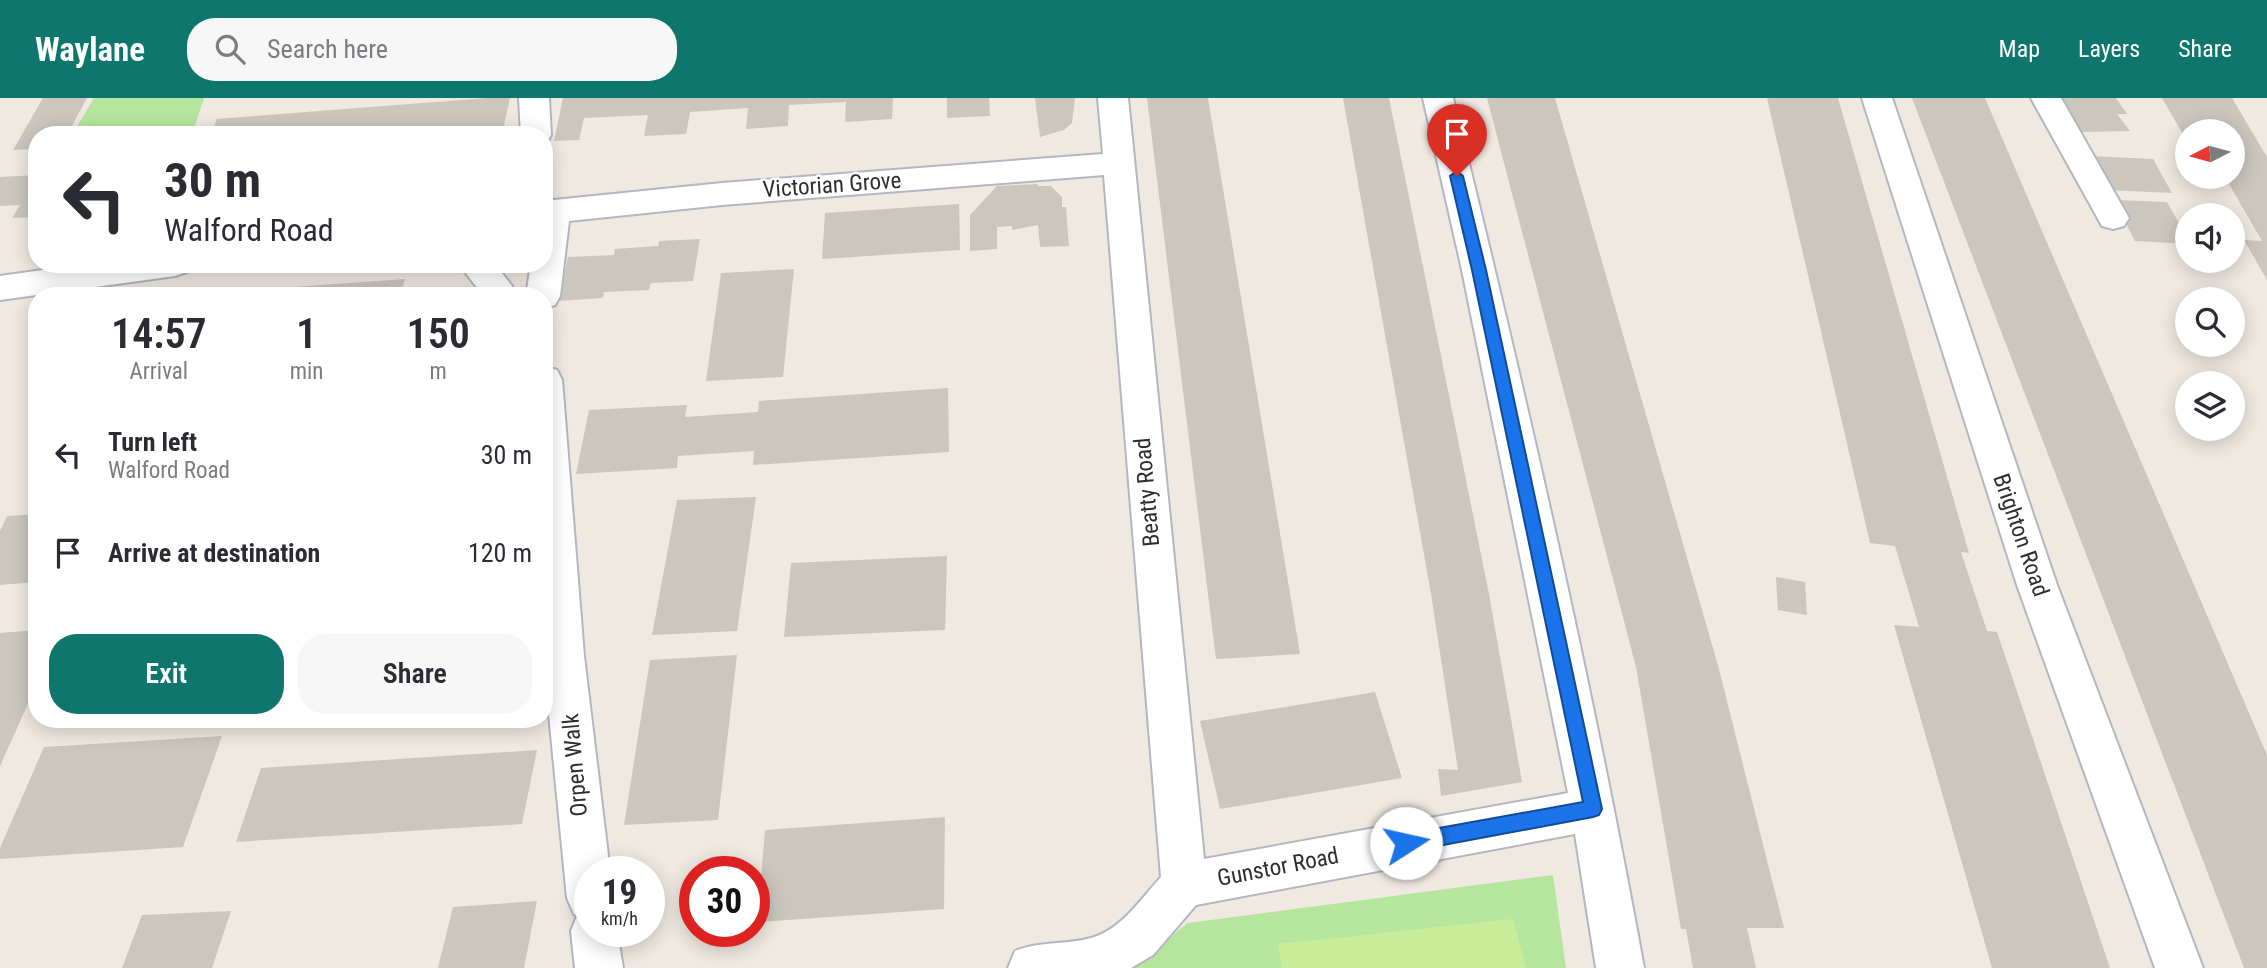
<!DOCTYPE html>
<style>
:root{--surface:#fff;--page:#f7f7f7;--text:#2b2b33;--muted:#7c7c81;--accent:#0f766e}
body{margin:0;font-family:"Roboto Condensed",sans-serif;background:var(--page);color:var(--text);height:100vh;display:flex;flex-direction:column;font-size:26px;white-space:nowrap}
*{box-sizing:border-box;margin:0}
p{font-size:23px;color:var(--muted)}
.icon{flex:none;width:38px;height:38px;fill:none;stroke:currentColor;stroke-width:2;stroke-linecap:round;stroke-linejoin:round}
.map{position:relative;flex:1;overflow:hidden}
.side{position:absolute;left:28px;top:189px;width:525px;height:441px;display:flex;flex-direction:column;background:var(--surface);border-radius:28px;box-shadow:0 4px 18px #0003}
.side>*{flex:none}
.hud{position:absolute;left:28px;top:28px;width:525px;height:147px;border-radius:28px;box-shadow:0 4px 18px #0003;background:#fff;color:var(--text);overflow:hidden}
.needle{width:46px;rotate:264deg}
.tools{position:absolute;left:2175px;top:21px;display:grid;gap:14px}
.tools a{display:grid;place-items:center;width:70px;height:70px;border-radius:50%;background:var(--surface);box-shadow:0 4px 18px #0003;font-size:35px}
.speed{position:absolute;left:574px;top:758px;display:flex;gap:14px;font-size:35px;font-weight:700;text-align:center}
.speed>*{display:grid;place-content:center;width:91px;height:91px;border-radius:50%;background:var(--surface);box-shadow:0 4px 18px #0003;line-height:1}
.speed small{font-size:18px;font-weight:400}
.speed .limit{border:10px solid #d22;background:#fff;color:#111}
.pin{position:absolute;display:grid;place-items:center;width:60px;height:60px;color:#fff;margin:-72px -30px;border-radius:50% 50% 50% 0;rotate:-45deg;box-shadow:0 0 7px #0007}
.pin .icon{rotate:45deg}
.me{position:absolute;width:77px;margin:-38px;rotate:80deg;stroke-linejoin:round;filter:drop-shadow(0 0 5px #0008)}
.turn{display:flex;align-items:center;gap:24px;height:147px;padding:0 21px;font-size:32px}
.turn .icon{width:91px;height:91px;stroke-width:2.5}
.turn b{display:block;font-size:49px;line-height:60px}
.eta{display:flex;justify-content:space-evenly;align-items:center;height:119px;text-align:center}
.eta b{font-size:42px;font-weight:600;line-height:49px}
.action{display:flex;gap:14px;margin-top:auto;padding:14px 21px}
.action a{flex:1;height:80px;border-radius:28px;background:var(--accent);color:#fff;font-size:28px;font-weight:600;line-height:80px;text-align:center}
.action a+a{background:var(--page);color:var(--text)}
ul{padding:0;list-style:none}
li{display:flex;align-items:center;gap:21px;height:98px;padding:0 21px}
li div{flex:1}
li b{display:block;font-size:26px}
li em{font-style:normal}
header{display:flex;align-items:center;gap:42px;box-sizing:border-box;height:98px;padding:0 35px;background:var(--accent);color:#fff}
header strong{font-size:33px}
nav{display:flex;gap:38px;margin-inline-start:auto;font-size:24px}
.search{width:490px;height:63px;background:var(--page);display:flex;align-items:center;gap:18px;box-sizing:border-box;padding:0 24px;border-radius:28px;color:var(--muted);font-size:26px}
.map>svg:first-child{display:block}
.green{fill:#b6e59e}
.pitch{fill:#c9ec9a}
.building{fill:#cbc7bf}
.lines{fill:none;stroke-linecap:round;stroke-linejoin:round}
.minor-casing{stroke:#b4b7c1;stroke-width:4}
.minor{fill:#fff;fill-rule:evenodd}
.route{fill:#1a73e8;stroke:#114b97;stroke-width:2}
.labels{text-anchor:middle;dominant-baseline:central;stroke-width:5;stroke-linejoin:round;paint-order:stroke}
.street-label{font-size:23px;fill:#2e2e2e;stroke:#fff}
</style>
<header>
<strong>Waylane</strong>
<div class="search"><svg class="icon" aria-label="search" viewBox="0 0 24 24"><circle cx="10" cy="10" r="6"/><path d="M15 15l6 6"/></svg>Search here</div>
<nav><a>Map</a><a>Layers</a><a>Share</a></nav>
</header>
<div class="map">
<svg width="2267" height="870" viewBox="0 0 2267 870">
<rect width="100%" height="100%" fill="#efe9e1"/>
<!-- green -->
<path class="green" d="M94 0H204L192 37H144L145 32 128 33 126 37H72Z
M1553 777 1566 870H1130L1188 825Z"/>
<!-- pitch -->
<path class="pitch" d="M1513 821 1526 870H1282L1278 846Z"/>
<!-- building -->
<path class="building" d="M43 0H87L67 37H37V51L13 52Z
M487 0H510L502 36 211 37 217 21Z
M563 0H893L892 21 845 24 846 4 789 7 788 28 746 31 748 10 690 14 686 36 644 38 648 17 584 20 579 42 554 43Z
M947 0H989L990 18 947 20Z
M1035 0H1075L1072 25 1064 32 1040 39Z
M1147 0H1208L1300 556 1216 561Z
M1343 0H1389L1489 496 1522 684 1441 698 1438 671 1458 672 1431 496Z
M1487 0H1555L1719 571 1784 830H1747L1756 870H1693L1686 831H1681L1636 569Z
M1767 0H1838L1969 455 1961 454 1987 533 1997 534 2110 870H1992L1894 527 1919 529 1895 448 1870 445Z
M1912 0H1985L2267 657V870H2244Z
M2054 0H2116L2127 16H2117L2130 33 2082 34Z
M2162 0H2232L2267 59V182L2244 142 2262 143 2226 81H2218L2233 79V33H2188V45Z
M2089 58 2153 61 2172 95 2107 92Z
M37 77V119L12 120 20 107 0 108V79Z
M1038 86 1037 88H1051L1062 99V109H1066L1069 148 1040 149 1038 127 1012 132V128L997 129V151L970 153V117L997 88Z
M2114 102 2167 104 2188 141V146L2135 143Z
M959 106 960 152 822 161 825 115Z
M700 141 693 183 651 185 649 192 604 194 603 200 558 203 568 159 614 157 615 151 658 148 659 143Z
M794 171 783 279 706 283 721 175Z
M405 181 400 198H263L266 191Z
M948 290 949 354 753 367 754 353 678 358 677 370 576 376 589 312 687 307 685 319 758 314 759 303Z
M756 399 737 533 652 537 677 402Z
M37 416V484L0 487V433L7 418Z
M947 458 945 532 784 539 791 465Z
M1776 479 1805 484 1807 517 1778 512Z
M37 532V586L0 668V535Z
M737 557 718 722 624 727 650 562Z
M1375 594 1402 680 1220 711 1200 623Z
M222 638 183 749 0 761V750L44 649Z
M537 652 522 726 236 744 261 670Z
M945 719 944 811 757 824 765 732Z
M537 803 524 870H438L453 809Z
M231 813 212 870H122L142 817Z"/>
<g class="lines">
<!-- minor casing -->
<g class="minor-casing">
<path id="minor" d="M519 0H549L551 37 547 44 544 45V37H521Z
M1098 0H1128L1204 761 1568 695 1462 172 1423 0H1453C1524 288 1591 578 1644 870H1596L1575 736 1196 807 1153 857 1131 870H1008L1015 853C1040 843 1066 847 1091 840 1121 832 1141 801 1161 779L1104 77 722 107 569 123 560 198 555 207 544 210V198H526L531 166H544V103L722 85 1103 56Z
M1862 0H1892L2057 487 2203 870H2155L2017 487Z
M2031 0H2061L2129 120 2124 128 2113 131 2102 128Z
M85 166H191L187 174 175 178 0 202V178Z
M459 166H495L512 188 510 198H476L478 191Z
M544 268 557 272 562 282 584 558 610 774H590V833H617L623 870H575L571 833 577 818 574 816 567 800 544 565Z"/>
</g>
<!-- minor -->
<use href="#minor" class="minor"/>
</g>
<!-- route -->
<path class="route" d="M1457 73 1463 78 1486 172 1602 711 1599 717 1593 719 1406 754 1400 752 1397 745 1400 739 1406 736 1583 704 1472 172 1450 78Z"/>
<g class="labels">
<!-- street labels -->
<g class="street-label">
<text transform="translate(832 87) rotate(-4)">Victorian Grove</text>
<text transform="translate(1147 394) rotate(-95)">Beatty Road</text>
<text transform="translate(2021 437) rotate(71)">Brighton Road</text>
<text transform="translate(575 667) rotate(-95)">Orpen Walk</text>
<text transform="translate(1278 769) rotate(-11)">Gunstor Road</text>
</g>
</g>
</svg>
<div class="tools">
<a><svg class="needle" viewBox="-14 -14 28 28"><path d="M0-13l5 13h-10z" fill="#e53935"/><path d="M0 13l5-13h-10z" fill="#7c7c81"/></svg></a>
<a><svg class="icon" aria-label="sound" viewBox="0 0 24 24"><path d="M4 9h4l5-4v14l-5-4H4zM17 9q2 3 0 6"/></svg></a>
<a><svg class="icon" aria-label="search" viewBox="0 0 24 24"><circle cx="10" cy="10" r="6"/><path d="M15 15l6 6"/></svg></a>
<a><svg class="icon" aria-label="layers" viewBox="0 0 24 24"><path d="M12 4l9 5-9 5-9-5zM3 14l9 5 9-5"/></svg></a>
</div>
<div class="speed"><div>19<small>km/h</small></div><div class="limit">30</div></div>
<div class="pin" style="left:1457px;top:78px;background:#d93025"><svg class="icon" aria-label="arrive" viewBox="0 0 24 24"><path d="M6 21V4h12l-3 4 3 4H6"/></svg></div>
<svg class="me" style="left:1406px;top:745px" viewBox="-20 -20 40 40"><circle r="19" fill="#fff"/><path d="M0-13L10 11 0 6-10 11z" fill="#1a73e8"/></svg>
<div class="hud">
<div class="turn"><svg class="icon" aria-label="left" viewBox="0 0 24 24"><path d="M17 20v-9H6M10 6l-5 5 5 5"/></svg><div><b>30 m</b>Walford Road</div></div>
</div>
<section class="side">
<div class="eta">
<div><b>14:57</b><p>Arrival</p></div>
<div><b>1</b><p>min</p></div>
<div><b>150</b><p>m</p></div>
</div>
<ul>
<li><svg class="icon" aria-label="left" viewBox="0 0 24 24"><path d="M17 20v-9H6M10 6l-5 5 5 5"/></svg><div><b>Turn left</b><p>Walford Road</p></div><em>30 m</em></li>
<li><svg class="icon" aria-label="arrive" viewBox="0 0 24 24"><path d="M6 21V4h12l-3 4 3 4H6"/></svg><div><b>Arrive at destination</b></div><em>120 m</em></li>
</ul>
<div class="action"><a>Exit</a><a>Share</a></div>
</section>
</div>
